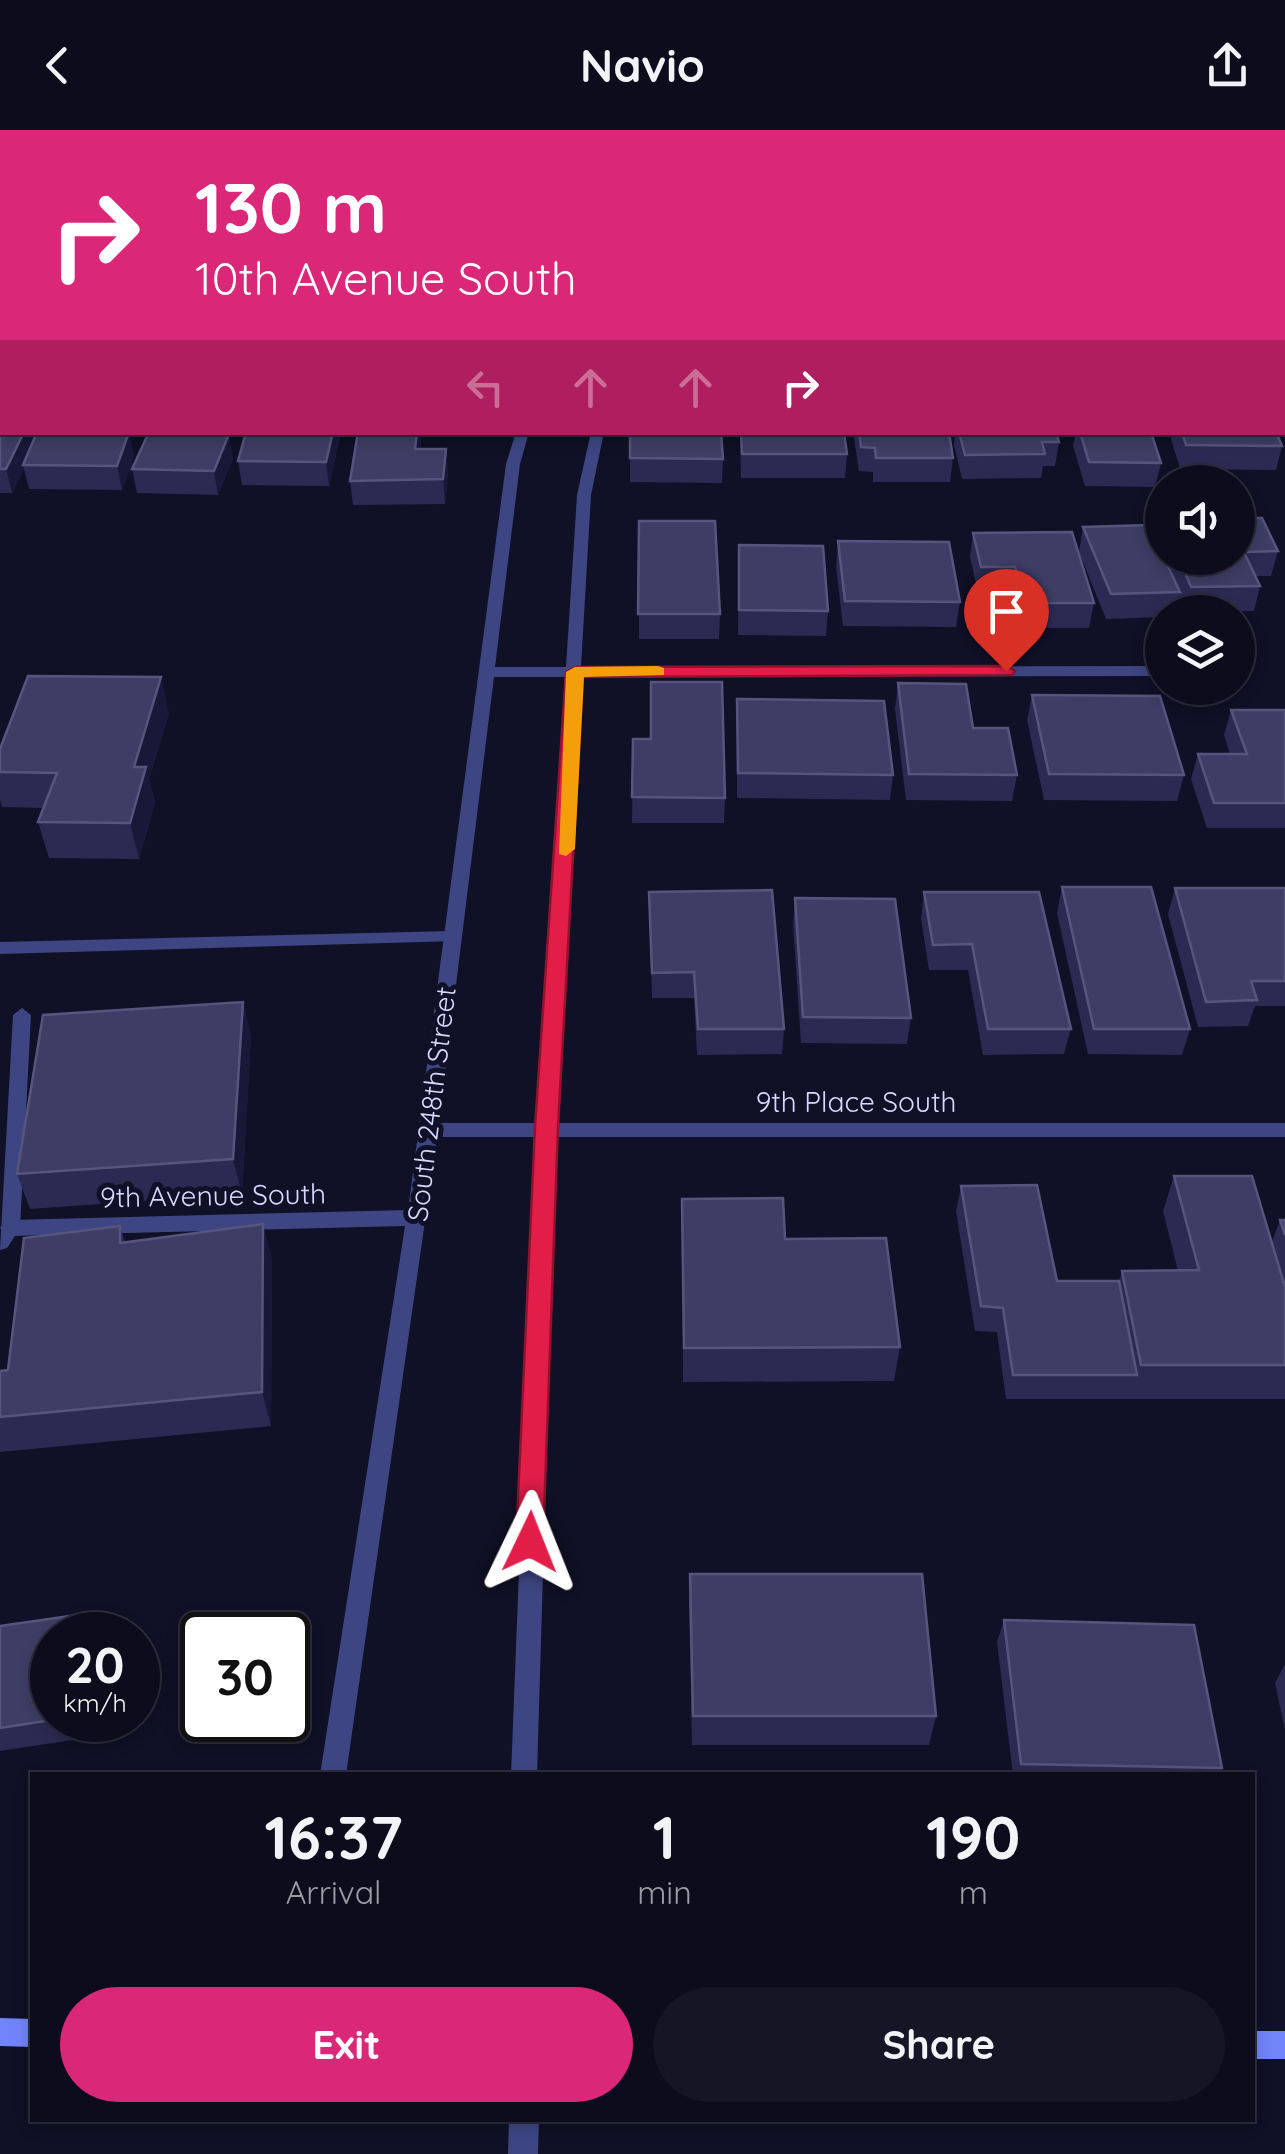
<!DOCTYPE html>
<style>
:root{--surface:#0c0c1c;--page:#151525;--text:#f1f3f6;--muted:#9a9ba3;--line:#2c2c3b;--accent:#db2777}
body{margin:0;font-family:Quicksand,sans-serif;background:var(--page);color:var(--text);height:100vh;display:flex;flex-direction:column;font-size:38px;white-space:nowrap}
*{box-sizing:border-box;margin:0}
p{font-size:32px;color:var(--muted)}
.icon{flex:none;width:55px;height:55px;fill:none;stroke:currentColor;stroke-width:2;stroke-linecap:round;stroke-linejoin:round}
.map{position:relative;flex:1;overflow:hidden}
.details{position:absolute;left:30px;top:1642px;width:1225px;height:350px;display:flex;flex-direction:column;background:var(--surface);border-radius:0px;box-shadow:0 5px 15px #0003,0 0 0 2px var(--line)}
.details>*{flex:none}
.top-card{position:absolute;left:0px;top:0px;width:1285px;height:305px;box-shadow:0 5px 15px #0003,0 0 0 2px var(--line);background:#db2777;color:#fff;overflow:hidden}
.controls{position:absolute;left:1145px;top:335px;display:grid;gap:20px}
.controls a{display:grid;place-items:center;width:110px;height:110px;border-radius:50%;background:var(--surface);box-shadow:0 5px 15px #0003,0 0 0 2px var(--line);font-size:50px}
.speed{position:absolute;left:30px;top:1482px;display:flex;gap:20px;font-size:50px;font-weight:700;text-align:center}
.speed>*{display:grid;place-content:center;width:130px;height:130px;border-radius:50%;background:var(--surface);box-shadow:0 5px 15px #0003,0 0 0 2px var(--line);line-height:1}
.speed small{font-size:25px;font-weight:400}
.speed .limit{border:5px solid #111;border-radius:15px;background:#fff;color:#111}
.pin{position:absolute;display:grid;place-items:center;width:85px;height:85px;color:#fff;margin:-102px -42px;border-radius:50% 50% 50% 0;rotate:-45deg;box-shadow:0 0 10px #0007}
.pin .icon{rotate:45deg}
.me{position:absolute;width:110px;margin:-55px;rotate:2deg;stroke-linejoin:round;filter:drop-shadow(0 0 8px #0008)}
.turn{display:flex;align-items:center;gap:35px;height:210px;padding:0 30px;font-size:45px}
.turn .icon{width:130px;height:130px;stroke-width:2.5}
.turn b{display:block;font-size:70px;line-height:85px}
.lanes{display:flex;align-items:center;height:95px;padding:0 30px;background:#0003;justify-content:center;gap:50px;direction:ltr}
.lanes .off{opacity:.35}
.eta{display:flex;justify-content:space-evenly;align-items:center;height:170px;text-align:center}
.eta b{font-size:60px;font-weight:800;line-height:70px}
.action{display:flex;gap:20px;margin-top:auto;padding:20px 30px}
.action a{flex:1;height:115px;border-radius:60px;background:var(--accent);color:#fff;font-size:40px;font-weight:800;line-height:115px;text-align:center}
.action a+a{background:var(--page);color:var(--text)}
header{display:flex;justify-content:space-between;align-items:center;height:130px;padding:0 30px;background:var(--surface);font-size:45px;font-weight:800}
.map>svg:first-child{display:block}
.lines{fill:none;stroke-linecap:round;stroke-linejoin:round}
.lane{fill:#3d4682;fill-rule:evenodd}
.street{fill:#3d4682;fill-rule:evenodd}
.secondary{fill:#7184f9;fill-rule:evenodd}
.wall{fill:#2c2a53}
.shaded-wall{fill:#191839}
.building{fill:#3e3d65;stroke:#56557d;stroke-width:2.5}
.route{fill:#e11d48;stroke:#92132f;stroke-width:2.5}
.slow{fill:#f59e0b}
.labels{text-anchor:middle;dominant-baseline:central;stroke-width:10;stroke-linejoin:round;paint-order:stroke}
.street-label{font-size:28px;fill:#d6d8fd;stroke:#101026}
</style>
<header><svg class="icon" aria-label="back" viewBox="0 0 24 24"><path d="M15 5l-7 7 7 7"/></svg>Navio<svg class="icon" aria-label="share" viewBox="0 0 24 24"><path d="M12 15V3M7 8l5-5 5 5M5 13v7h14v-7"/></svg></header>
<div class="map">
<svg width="1285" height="2024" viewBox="0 0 1285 2024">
<rect width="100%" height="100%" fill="#101026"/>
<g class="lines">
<!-- lane -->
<path class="lane" d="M452 801 461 807 458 811 0 824V812Z
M22 878 31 885 20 1098 7 1118 0 1120 13 885Z"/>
<!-- street -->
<path class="street" d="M454 0H467L468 2H456Z
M595 0H607L608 2H597Z
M1282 246H1285V254H1282Z
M0 249H2V257H0Z
M516 302H529L520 334 495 537H566L577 365 591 302H604L591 365 581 537 1162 536V546L581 547 556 993H1285V1007H556L537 1645H511L536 1007H437L346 1645H320L405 1096 10 1106 3 1104 0 1097 10 1090 408 1080 506 334ZM494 547H565L536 993H439Z
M509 1990H539L538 2024H508Z"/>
<!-- secondary -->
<path class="secondary" d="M0 1888 32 1889V1917L0 1916Z
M1252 1901H1285V1929H1252Z"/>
</g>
<!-- wall -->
<path class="wall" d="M0 0H21L20 2H2V25H0Z
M124 0H200L199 2H124Z
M204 0H261V2H203Z
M321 0H399L398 2H321Z
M711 0H863V2L788 1V2H711Z
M872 0H935V2H872Z
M939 0H998V2H940Z
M1003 0H1061L1060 2H1003Z
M1069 0H1194L1195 2H1070Z
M1248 0H1285V35H1282V2H1250Z
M1282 140H1285V219L1282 214Z
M2 150V213H0V155Z
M0 278 2 302 134 326 122 360 29 359 24 339 12 363H0Z
M149 302H200L233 328 218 365 137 363 132 339Z
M341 302 329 356 242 355 238 331Z
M358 302H422L420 319H446L448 342 445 374 353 375 350 351Z
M630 302 723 329 722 353 630 352Z
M740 302 847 324 845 348H741Z
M853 302H949L953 328 950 352H873V342L859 341Z
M955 302 1059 312 1055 336H1043L1041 348 962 349 954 315Z
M1076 302H1151L1161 333 1155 357 1085 356 1073 316Z
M1169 302H1276L1282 316 1276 340 1180 339Z
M1238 388 1278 421 1271 446H1256L1260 456 1254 481 1185 482 1179 466 1175 482H1162V487L1106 489 1079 422 1083 397 1158 414 1162 395V428H1238Z
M639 391 720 484 719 509H639Z
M973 403 1094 473 1089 498H1020L1011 462H978L970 427Z
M838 411 960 472 956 497 843 496 836 436Z
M739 415 828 481 826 506 738 505Z
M898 553 973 598 1017 645 1012 671 906 670 895 579Z
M1032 565 1184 645 1177 671 1044 670 1027 590Z
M737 569 893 645 890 670 737 668Z
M1231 580H1285V698H1207L1191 649 1198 624H1230L1224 605Z
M169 583 149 649 155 673 139 729 49 728 38 692 44 678 2 677 0 670V619Z
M633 609H651L725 668 724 693H632Z
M1062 757 1190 899 1182 925 1088 924 1057 783Z
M1175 758H1285V876H1255L1248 896 1198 897 1168 784Z
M649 762 784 899 782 924 697 925 694 868H652Z
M924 762 1071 899 1064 924 983 925 968 840H929L921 788Z
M795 768 911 888 907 914 801 913 793 794Z
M243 872 251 907 242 1064 30 1079 17 1044Z
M1174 1046 1272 1112 1280 1090H1285V1269H1006L997 1202 975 1201 956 1081 961 1056 1057 1151H1119L1122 1141H1178L1163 1081Z
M682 1069 785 1109 900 1217 894 1251 683 1252Z
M120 1096 125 1112 272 1129 271 1296 0 1322V1241L8 1240Z
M690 1444 936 1586 929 1615H692L689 1476Z
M84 1484 94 1505H52V1590H92V1607L0 1621V1496Z
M1004 1490 1222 1638 1218 1645H1013L997 1512Z
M1285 1534V1600L1275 1553Z"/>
<!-- shaded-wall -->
<path class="shaded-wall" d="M4 0H21L20 2H2V8V4Z
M656 0H698V2H656Z
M2 70V101L0 106V74Z
M24 302H42L23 335 24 339 12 363 6 339Z
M129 302 134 326 122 360 117 336Z
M333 302H341L329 356 326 332Z
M417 302H422L418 343 415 319Z
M229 304 233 328 218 365 214 341Z
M446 319 448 342 445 374 443 349Z
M161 547 169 583 149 649 155 673 139 729 130 693 134 637Z
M243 872 251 907 242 1064 233 1029Z
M263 1094 272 1129 271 1296 262 1262Z
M84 1484 94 1505H84Z
M83 1590H92V1607Z"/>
<!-- building -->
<path class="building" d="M29 0H108L106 2H27Z
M140 0H188L187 2H139Z
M204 0H228V2H203Z
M266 0H309L308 2H266Z
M321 0H368V2H321Z
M1102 0H1194L1195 2H1103Z
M1271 0H1285V6H1282V2H1273Z
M0 47H2V70L0 74Z
M1282 140H1285V185L1282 180Z
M2 150V190H0V155Z
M0 278H2V302H24L6 339H0Z
M37 302H129L117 336 23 335Z
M149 302H189L229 304 214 341 132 339Z
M246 302H333L326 332 238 331Z
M358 302H417L415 319H446L443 349 350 351Z
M630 302H721L723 329 630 328Z
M741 302H844L847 324H742Z
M859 302H949L953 328H876L875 318 861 317Z
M959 302H1056L1059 312H1042L1045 324 965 325Z
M1080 302H1151L1161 333 1089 332Z
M1182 302H1276L1282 316 1186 315Z
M1238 388H1262L1278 421 1244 422 1260 456 1191 457 1179 428H1238Z
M639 391H715L720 484H638Z
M1150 395 1162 424V428H1164L1180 462 1111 464 1083 397Z
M1072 402 1094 473H1025L1015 437H981L973 403Z
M838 411 949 412 960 472 845 471Z
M739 415 823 416 828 481 739 480Z
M28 546 161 547 134 637H146L130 693 38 692 57 643 0 642V619Z
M651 552H722L725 668 632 667 633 609H651Z
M898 553 966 554 973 598H1008L1017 645 909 644Z
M1032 565 1160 566 1184 645 1049 644Z
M737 569 884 571 893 645 738 643Z
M1231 580H1285V673H1214L1198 624H1247Z
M1062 757H1151L1190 899H1094Z
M1175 758H1285V851H1251L1257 870 1206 872Z
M772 760 784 899H698L694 842 652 843 649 762Z
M924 762H1039L1071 899H988L972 814 933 815Z
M795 768 895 769 911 888 803 887Z
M243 872 233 1029 17 1044 43 885Z
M1174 1046H1252L1285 1157V1235H1141L1122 1141 1199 1140Z
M1037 1055 1057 1151H1119L1137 1245H1013L1003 1178 981 1176 961 1056Z
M783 1068 785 1109 886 1108 900 1217 684 1218 682 1069Z
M1280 1090H1285V1105Z
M263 1094 262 1262 0 1287V1241L8 1240 24 1108 120 1096V1113Z
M690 1444H922L936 1586H693Z
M84 1484V1505H52V1590L0 1598V1496Z
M1004 1490 1194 1495 1222 1638 1021 1634Z"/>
<!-- route -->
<path class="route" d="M1006 536 1015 541 1012 545 583 547 558 997 543 1412 539 1421 530 1425 520 1421 516 1412 535 997 566 542 575 537Z"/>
<!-- slow -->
<path class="slow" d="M658 536 664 538V545L584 547 575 719 566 726 559 724 566 542 575 537Z"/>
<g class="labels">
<!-- street labels -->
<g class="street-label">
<text x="856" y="971">9th Place South</text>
<text transform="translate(431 974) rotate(-83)">South 248th Street</text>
<text transform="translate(213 1065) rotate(-1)">9th Avenue South</text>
</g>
</g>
</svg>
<div class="controls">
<a><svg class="icon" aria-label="sound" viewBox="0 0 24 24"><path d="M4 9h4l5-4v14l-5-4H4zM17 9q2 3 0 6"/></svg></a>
<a><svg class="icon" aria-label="layers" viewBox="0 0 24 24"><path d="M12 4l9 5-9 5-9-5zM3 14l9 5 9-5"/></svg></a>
</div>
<div class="speed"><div>20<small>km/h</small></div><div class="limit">30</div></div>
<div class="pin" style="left:1006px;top:541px;background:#d93025"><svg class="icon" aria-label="arrive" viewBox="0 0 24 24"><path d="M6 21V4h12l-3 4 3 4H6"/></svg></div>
<svg class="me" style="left:530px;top:1412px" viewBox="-20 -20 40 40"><path d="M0-17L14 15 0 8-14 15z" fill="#e11d48" stroke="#fff" stroke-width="4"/></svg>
<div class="top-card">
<div class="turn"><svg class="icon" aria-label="right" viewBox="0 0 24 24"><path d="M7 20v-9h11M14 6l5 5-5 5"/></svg><div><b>130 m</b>10th Avenue South</div></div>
<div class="lanes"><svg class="icon off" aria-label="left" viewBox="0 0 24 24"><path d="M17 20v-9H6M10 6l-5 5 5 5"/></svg><svg class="icon off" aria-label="ahead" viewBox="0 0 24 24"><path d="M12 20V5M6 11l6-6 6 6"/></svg><svg class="icon off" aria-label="ahead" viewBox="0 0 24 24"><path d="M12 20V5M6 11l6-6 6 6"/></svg><svg class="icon" aria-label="right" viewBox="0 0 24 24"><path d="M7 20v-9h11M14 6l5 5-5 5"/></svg></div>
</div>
<section class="details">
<div class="eta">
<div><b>16:37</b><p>Arrival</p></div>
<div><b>1</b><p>min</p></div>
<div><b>190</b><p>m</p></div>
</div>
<div class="action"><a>Exit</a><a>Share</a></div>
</section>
</div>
